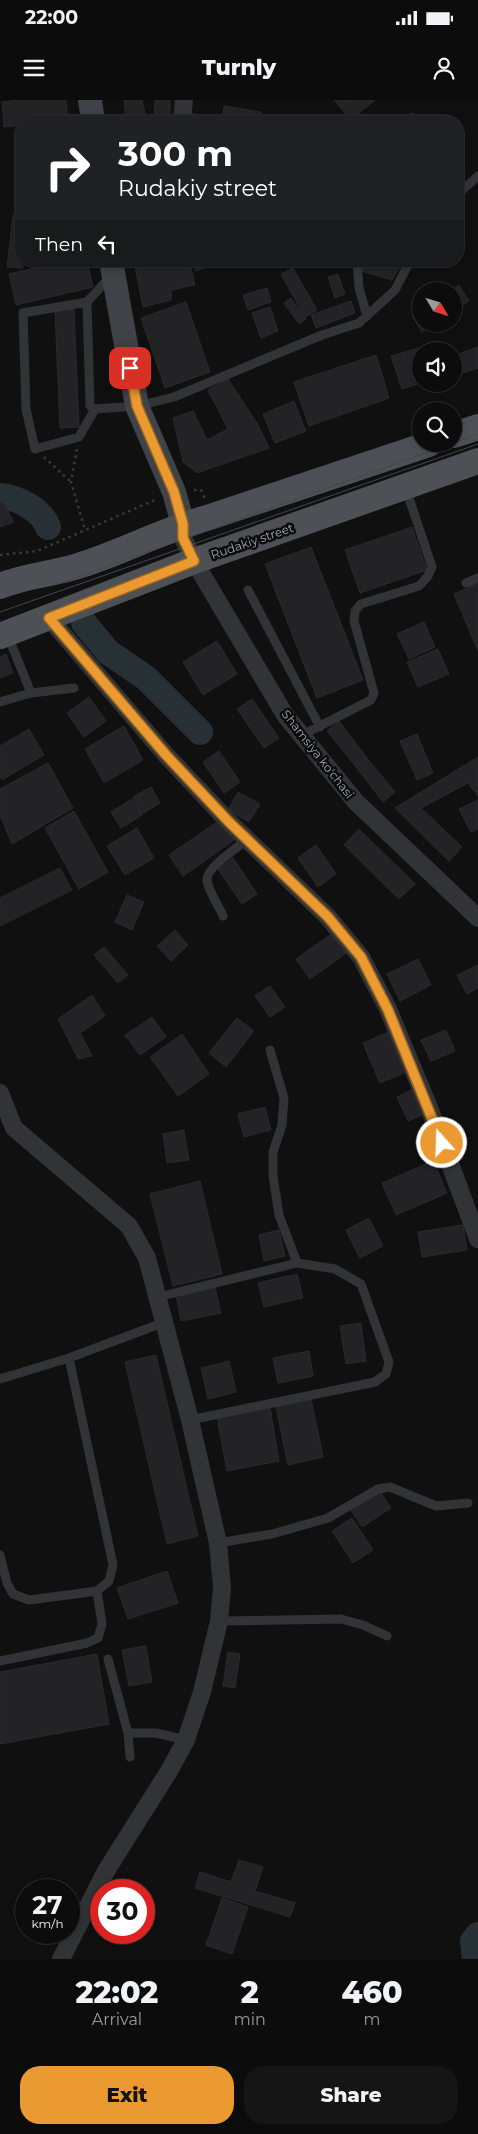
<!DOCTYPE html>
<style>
:root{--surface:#0c0c0d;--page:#151516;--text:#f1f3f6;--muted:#9a9b9d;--line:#2c2c2e;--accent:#ea9a30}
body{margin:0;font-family:Montserrat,sans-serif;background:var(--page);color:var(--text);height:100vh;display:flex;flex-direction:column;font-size:19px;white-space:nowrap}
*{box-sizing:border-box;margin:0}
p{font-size:16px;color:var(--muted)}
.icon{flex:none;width:28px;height:28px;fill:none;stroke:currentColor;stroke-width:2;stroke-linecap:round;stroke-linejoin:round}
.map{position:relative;height:1859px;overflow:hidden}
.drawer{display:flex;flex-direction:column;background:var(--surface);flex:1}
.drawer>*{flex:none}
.guide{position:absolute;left:15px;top:15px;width:449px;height:152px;border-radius:20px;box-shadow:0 2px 8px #0003,0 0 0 1px var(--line);background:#202124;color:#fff;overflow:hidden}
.needle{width:32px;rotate:128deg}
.fabs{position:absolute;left:412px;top:182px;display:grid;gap:10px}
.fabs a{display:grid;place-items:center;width:50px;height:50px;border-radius:50%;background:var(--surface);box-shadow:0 2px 8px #0003,0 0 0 1px var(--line);font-size:25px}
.speed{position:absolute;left:15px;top:1779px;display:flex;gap:10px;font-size:25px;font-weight:700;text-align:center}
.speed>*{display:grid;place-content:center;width:65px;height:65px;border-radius:50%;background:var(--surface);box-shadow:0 2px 8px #0003,0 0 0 1px var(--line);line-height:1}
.speed small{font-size:12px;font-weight:400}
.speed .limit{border:8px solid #d22;background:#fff;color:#111}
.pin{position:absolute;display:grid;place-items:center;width:42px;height:42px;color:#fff;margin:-21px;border-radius:10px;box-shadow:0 2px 8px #0006}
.me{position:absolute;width:55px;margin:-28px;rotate:340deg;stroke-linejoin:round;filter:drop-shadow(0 0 4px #0008)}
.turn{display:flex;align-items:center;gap:18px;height:105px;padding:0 20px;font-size:22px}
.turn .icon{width:65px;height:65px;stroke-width:2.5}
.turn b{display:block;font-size:35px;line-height:42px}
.then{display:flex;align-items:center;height:48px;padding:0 20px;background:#0003;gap:10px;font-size:19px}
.eta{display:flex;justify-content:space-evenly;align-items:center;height:85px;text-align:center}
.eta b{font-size:30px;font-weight:800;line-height:35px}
.action{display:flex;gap:10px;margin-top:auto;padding:10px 20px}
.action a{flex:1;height:58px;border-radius:20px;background:var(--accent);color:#111;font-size:20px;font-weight:800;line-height:58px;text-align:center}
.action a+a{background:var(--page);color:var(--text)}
.status{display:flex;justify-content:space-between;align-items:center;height:35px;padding:0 25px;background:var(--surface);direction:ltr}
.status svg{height:14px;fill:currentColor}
header{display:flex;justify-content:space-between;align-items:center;height:65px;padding:0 20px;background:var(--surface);font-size:22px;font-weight:800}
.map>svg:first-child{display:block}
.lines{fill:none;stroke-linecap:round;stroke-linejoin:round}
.river{stroke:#273034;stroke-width:26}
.building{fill:#232325;stroke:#2a2a2d}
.path{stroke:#373a3d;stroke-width:2.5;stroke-dasharray:2.5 4;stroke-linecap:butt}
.service{stroke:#313336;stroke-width:9}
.minor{stroke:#313336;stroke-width:18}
.secondary{stroke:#3f4246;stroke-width:24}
.primary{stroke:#4d5055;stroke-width:26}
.tram{stroke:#44474b;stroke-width:1}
.route-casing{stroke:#98641f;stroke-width:12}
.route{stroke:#ea9a30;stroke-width:9}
.labels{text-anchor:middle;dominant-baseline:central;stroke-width:5;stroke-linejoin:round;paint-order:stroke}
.street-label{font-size:12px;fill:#a2a8b2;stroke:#0b0b0c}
</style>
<div class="status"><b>22:00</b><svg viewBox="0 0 49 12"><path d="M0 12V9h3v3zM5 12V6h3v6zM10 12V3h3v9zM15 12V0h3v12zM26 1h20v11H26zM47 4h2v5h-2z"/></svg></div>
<header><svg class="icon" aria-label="menu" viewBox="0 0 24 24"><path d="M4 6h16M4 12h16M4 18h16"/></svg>Turnly<svg class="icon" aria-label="person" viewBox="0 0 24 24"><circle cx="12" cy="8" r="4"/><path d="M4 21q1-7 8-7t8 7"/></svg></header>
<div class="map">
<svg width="478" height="1859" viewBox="0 0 478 1859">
<rect width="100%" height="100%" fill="#101011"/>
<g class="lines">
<!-- river -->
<path class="river" d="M0 396C17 397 42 410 48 427
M84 523 108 552 146 578 200 632
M475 1859 473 1841 478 1835"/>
</g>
<!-- building -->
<path class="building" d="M21 0H66L68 20 21 21V25L4 27 2 2Z
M124 0H142L146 18 170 16V21H126Z
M155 0H170V16L154 17Z
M334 0H351L341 8Z
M351 0H375L351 20 341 8Z
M224 6 261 12 259 21H222Z
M194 13 208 21H189Z
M410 13 440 21H408Z
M21 84V116H17Z
M13 115 21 116 23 168 7 167Z
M65 161H87L93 187 16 205 9 174Z
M134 161H189L195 185 171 190V200L143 207Z
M193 161H213L214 164 196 171Z
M361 161H398L402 163 392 180 358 170Z
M293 168 317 210 305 217 281 174Z
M338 174 345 194 335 198 328 177Z
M459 185 469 201 454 211V191H450Z
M267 188 271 202 248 210 243 195Z
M291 198 306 219 299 224 284 203Z
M351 201 355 213 316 228 311 215Z
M186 202 210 272 165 288 141 218Z
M270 207 278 231 261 238 252 213Z
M74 209 79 327 60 328 55 210Z
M421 210V224H434L422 232 412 216Z
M423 247 425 251H421V283L402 289 391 256Z
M478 247V268L454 276V256Z
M376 255 389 298 309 326 294 282Z
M228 279 257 323 269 348 197 373 183 362 173 318 193 311 207 340 228 329 208 290Z
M294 301 306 331 275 343 263 314Z
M2 401 14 422 0 427V402Z
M412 427 427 470 360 493 345 450Z
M311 447 363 580 317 598 265 464Z
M478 483V551L454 494Z
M424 522 435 547 409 559 397 534Z
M217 541 237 574 203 595 183 562Z
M438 549 449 574 418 587 407 562Z
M6 554 13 573 0 578V557Z
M89 597 106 621 84 637 67 613Z
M252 599 279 638 264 648 237 609Z
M339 621 367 658 356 667 327 631Z
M124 626 143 660 104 683 85 649Z
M29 629 44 655 2 680 0 676V646Z
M417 634 433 673 417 680 400 641Z
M219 651 240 682 224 693 203 662Z
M478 657V696L468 683 421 708 462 747 449 761 395 708Z
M367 658 395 692 383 702 356 667Z
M48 663 73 708 12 744 0 715V689Z
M151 687 160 703 142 714 133 697Z
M238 692 260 704 249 722 228 710Z
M132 699 142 715 121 728 111 712Z
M478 700V729L471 732 459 709Z
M74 711 108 772 79 789 45 728Z
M220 720 234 740 183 776 169 755Z
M137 728 154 758 125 775 107 746Z
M359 729 415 784 399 799 344 745Z
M316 745 336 774 318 787 298 758Z
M233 758 257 794 242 804 218 769Z
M60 768 72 790 0 826V798Z
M127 795 144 802 132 830 115 822Z
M175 830 188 845 171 861 157 846Z
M334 832 348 852 310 879 296 859Z
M104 847 128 875 118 883 94 855Z
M418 859 431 885 400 901 387 874Z
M478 865V888L467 894 457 875Z
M270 886 285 907 270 917 255 896Z
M92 895 105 916 80 933 92 956 78 959 58 919Z
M152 917 166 937 140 955 125 935Z
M237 918 254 931 226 967 209 953Z
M446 930 455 951 431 961 421 940Z
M389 932 406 972 380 983 363 943Z
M182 934 209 974 178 996 150 957Z
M414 989 424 1014 408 1021 397 997Z
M265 1007 271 1030 244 1037 238 1014Z
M184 1030 189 1060 167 1063 163 1034Z
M433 1061 447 1093 396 1115 382 1083Z
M200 1081 222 1174 173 1186 150 1094Z
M369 1118 383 1146 360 1158 346 1130Z
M463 1125 467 1150 422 1157 418 1132Z
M279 1130 285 1156 264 1161 259 1135Z
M297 1174 303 1198 264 1207 258 1183Z
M215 1187 221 1213 181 1221 176 1195Z
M361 1223 366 1261 346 1264 340 1226Z
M309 1251 313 1276 278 1283 273 1258Z
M156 1255 198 1436 167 1444 125 1262Z
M229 1261 236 1292 208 1299 201 1268Z
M311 1299 323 1357 288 1365 276 1307Z
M270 1307 279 1361 227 1371 217 1317Z
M379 1390 391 1408 362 1427 350 1409Z
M352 1418 373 1450 353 1463 332 1431Z
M167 1471 178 1503 128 1519 117 1488Z
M146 1546 152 1582 129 1586 122 1550Z
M228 1552 240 1554 235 1588 223 1586Z
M97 1554 109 1624 0 1644V1572Z
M239 1760 263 1767 255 1791 295 1803 290 1817 195 1788 200 1772 231 1782Z
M222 1798 248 1807 232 1854 206 1845Z"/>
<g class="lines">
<!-- path -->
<path class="path" d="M77 349 71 382 85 430
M44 357 71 382
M194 390H201L205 398
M0 455 37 451 157 399"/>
<!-- service -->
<path class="service" d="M458 94 478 76
M357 161 359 188 367 216
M110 177 87 202 90 306 95 309 137 306 174 297 322 235 359 223 395 190 410 161
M87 202 23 213 26 309 35 349 79 337 95 309
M466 483 478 478
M248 490 320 627
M31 593 74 588
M0 602 31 593 8 536
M302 635 371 600 374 593 354 521 355 511 361 504 419 486 428 476 432 467 406 389
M223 816C219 806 208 791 207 780 206 768 238 747 247 740
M270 950 284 998 282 1025 273 1052V1076L279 1115 297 1163
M158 1197 297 1163 335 1169 361 1184 389 1262 386 1274 375 1282 190 1320
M0 1279 69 1258 165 1222
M218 1443 272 1434 328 1418 378 1389 390 1387 436 1406 468 1403
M0 1455 7 1483 13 1494 29 1500 97 1491 109 1481 113 1465 69 1258
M219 1521 341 1519 363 1525 387 1536
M108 1559 128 1633H156L186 1640
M0 1561 87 1543 98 1538 102 1524 97 1491
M128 1633 130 1657"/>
<!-- minor -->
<path class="minor" d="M182 21 184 0
M183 424V438L194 461 285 615 356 702 478 818
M49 518 166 655 229 722 328 817 361 857 388 909 430 1010 478 1139
M0 993 14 1028 129 1126 147 1158 190 1320 218 1443 222 1487 219 1521 202 1592 186 1640 169 1671 106 1771 61 1859"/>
<!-- secondary -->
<path class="secondary" d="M90 0 93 21
M111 161 137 306 174 392 183 424"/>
<!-- primary -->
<path class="primary" d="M454 335 478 327
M0 486C26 475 55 474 81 465 125 451 165 429 210 417L429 344
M0 536 194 461 478 361"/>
<!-- tram -->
<path class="tram" d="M454 343 478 334
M58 484 451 344
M0 512 478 344"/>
</g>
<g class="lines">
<!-- route casing -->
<g class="route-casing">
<path id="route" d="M130 268 137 306 174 392 183 424V438L194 461 49 518 166 655 229 722 328 817 361 857 388 910 442 1043"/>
</g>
<!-- route -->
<use href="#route" class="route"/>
</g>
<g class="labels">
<!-- street labels -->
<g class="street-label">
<text transform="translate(252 441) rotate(-19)">Rudakiy street</text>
<text transform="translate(318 654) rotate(52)">Shamsiya ko'chasi</text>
</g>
</g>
</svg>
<div class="fabs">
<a><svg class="needle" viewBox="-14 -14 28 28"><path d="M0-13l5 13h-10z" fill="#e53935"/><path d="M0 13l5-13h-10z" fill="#9a9b9d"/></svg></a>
<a><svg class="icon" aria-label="sound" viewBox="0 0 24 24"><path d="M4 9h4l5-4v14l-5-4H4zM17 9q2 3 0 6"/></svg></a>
<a><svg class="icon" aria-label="search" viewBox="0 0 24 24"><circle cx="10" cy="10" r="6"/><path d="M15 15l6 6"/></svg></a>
</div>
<div class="speed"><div>27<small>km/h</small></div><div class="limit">30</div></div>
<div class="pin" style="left:130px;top:268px;background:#d93025"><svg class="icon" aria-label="arrive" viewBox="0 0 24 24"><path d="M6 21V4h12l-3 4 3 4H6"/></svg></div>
<svg class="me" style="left:442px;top:1043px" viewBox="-20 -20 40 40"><circle r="17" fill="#ea9a30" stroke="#fff" stroke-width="3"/><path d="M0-11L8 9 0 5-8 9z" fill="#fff"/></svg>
<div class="guide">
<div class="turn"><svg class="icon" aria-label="right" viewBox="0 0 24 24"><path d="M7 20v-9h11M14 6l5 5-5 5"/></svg><div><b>300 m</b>Rudakiy street</div></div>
<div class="then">Then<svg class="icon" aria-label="left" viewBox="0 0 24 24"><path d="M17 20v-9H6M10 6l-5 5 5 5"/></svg></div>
</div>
</div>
<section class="drawer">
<div class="eta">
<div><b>22:02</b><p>Arrival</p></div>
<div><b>2</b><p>min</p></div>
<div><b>460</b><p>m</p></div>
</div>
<div class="action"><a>Exit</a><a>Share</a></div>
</section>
